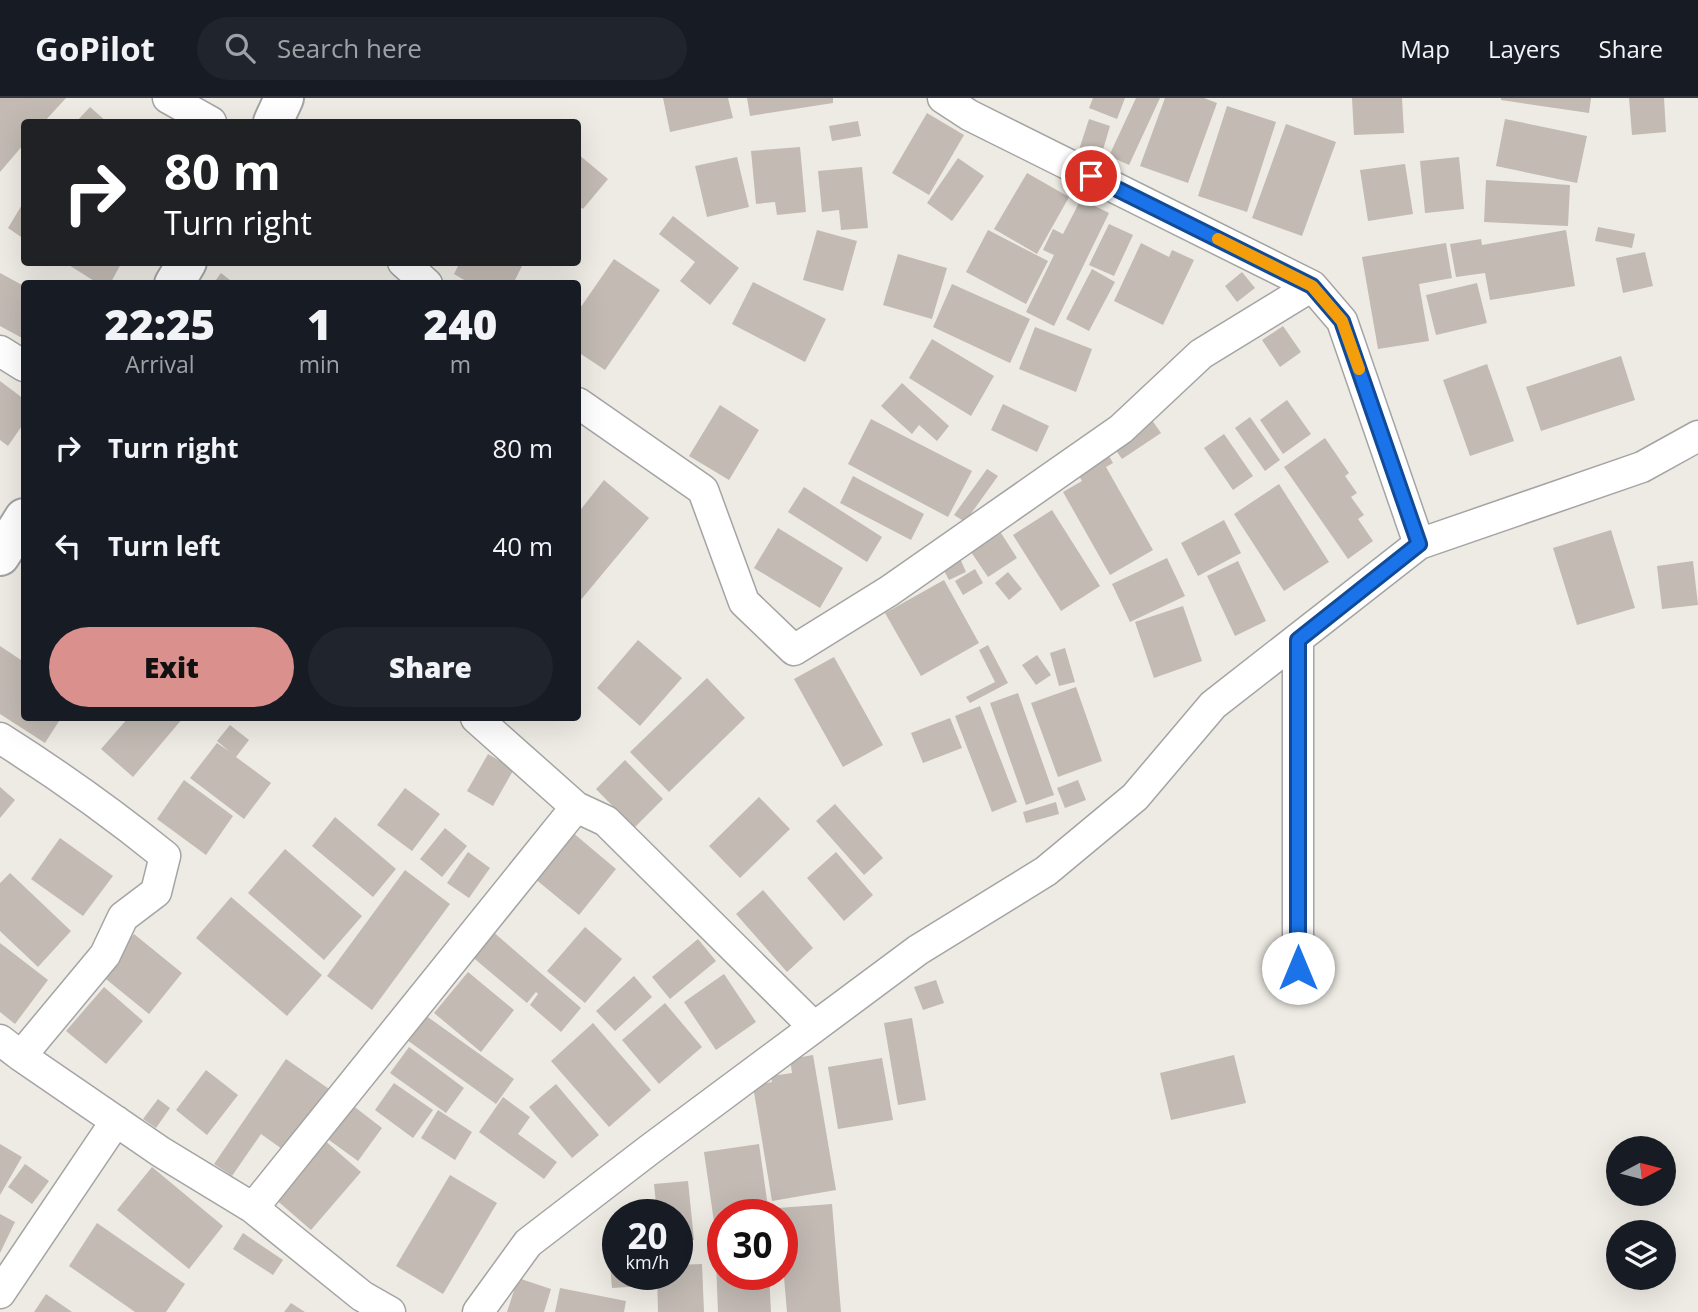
<!DOCTYPE html>
<style>
:root{--surface:#171b24;--page:#20242c;--text:#f1f3f6;--muted:#9ea1a6;--line:#363941;--accent:#da908d}
body{margin:0;font-family:"Open Sans",sans-serif;background:var(--page);color:var(--text);height:100vh;display:flex;flex-direction:column;font-size:26px;white-space:nowrap}
*{box-sizing:border-box;margin:0}
p{font-size:23px;color:var(--muted)}
.icon{flex:none;width:38px;height:38px;fill:none;stroke:currentColor;stroke-width:2;stroke-linecap:round;stroke-linejoin:round}
.map{position:relative;flex:1;overflow:hidden}
.side{position:absolute;left:21px;top:182px;width:560px;height:441px;display:flex;flex-direction:column;background:var(--surface);border-radius:7px;box-shadow:0 7px 28px #0002}
.side>*{flex:none}
.hud{position:absolute;left:21px;top:21px;width:560px;height:147px;border-radius:7px;box-shadow:0 7px 28px #0002;background:#202124;color:#fff;overflow:hidden}
.needle{width:46px;rotate:83deg}
.tools{position:absolute;left:1606px;top:1038px;display:grid;gap:14px}
.tools a{display:grid;place-items:center;width:70px;height:70px;border-radius:50%;background:var(--surface);box-shadow:0 7px 28px #0002;font-size:35px}
.speed{position:absolute;left:602px;top:1101px;display:flex;gap:14px;font-size:35px;font-weight:700;text-align:center}
.speed>*{display:grid;place-content:center;width:91px;height:91px;border-radius:50%;background:var(--surface);box-shadow:0 7px 28px #0002;line-height:1}
.speed small{font-size:18px;font-weight:400}
.speed .limit{border:10px solid #d22;background:#fff;color:#111}
.pin{position:absolute;display:grid;place-items:center;width:60px;height:60px;color:#fff;margin:-30px;border:4px solid #fff;border-radius:50%;box-shadow:0 2px 7px #0007}
.me{position:absolute;width:77px;margin:-38px;rotate:0deg;stroke-linejoin:round;filter:drop-shadow(0 0 5px #0008)}
.turn{display:flex;align-items:center;gap:24px;height:147px;padding:0 28px;font-size:32px}
.turn .icon{width:91px;height:91px;stroke-width:2.5}
.turn b{display:block;font-size:49px;line-height:60px}
.eta{display:flex;justify-content:space-evenly;align-items:center;height:119px;text-align:center}
.eta b{font-size:42px;font-weight:800;line-height:49px}
.action{display:flex;gap:14px;margin-top:auto;padding:14px 28px}
.action a{flex:1;height:80px;border-radius:42px;background:var(--accent);color:#111;font-size:28px;font-weight:800;line-height:80px;text-align:center}
.action a+a{background:var(--page);color:var(--text)}
ul{padding:0;list-style:none}
li{display:flex;align-items:center;gap:21px;height:98px;padding:0 28px}
li div{flex:1}
li b{display:block;font-size:26px}
li em{font-style:normal}
header{display:flex;align-items:center;gap:42px;box-sizing:border-box;height:98px;padding:0 35px;background:var(--surface);border-bottom:2px solid var(--line)}
header strong{font-size:33px}
nav{display:flex;gap:38px;margin-inline-start:auto;font-size:24px}
.search{width:490px;height:63px;background:var(--page);display:flex;align-items:center;gap:18px;box-sizing:border-box;padding:0 24px;border-radius:38px;color:var(--muted);font-size:26px}
.map>svg:first-child{display:block}
.building{fill:#c2bab3}
.lines{fill:none;stroke-linecap:round;stroke-linejoin:round}
.minor-casing{stroke:#a4a4a4;stroke-width:33}
.tertiary-casing{stroke:#a4a4a4;stroke-width:42}
.minor{stroke:#fff;stroke-width:30}
.tertiary{stroke:#fff;stroke-width:38}
.route-casing{stroke:#114b97;stroke-width:18}
.route{stroke:#1a73e8;stroke-width:12}
.slow{stroke:#f59e0b;stroke-width:12}
</style>
<header>
<strong>GoPilot</strong>
<div class="search"><svg class="icon" aria-label="search" viewBox="0 0 24 24"><circle cx="10" cy="10" r="6"/><path d="M15 15l6 6"/></svg>Search here</div>
<nav><a>Map</a><a>Layers</a><a>Share</a></nav>
</header>
<div class="map">
<svg width="1698" height="1214" viewBox="0 0 1698 1214">
<rect width="100%" height="100%" fill="#eeebe4"/>
<!-- building -->
<path class="building" d="M0 0H66L44 24H24V46L0 74Z
M663 0H728L733 20 670 34Z
M747 0H833V5L750 18Z
M1093 0H1125L1117 21 1089 10Z
M1136 0H1160L1129 67 1109 58Z
M1165 0H1204L1217 5 1188 85 1140 68Z
M1352 0H1402L1404 35 1354 37Z
M1501 0H1591L1589 15 1501 2Z
M1629 0H1664L1666 34 1632 37Z
M1227 8 1276 24 1247 114 1198 98Z
M90 9 107 24H76Z
M927 15 964 37 929 97 892 75Z
M1089 21 1110 28 1100 62 1078 55Z
M1505 21 1587 38 1577 85 1496 68Z
M858 23 861 38 832 43 829 28Z
M1286 26 1336 44 1302 138 1252 120Z
M800 49 806 114 777 117 775 104 756 106 751 53Z
M578 56 608 81 583 111 578 107Z
M737 59 749 109 707 119 695 68Z
M1459 59 1464 111 1425 115 1420 63Z
M958 60 984 78 952 123 927 105Z
M1405 66 1413 116 1368 123 1360 72Z
M862 69 868 130 841 132 839 112 822 114 818 73Z
M1027 75 1069 99 1037 156 994 131Z
M1486 82 1570 87 1568 128 1484 124Z
M1081 101 1109 115 1054 228 1026 214 1054 157 1043 152 1053 131 1063 136Z
M23 105 24 106V141L8 130Z
M673 118 739 170 710 207 680 183 695 164 659 136Z
M1109 126 1133 137 1114 178 1089 167Z
M1598 129 1635 136 1632 150 1595 143Z
M817 132 857 143 843 193 803 182Z
M988 132 1048 163 1026 206 966 174Z
M1566 132 1575 188 1490 202 1485 175 1456 179 1450 146 1481 141 1482 147Z
M1141 145 1169 159 1172 152 1194 162 1163 227 1114 203Z
M1446 145 1452 180 1419 186 1429 243 1378 251 1362 159Z
M1645 154 1653 188 1623 195 1616 160Z
M898 156 947 170 932 221 883 207Z
M614 161 660 192 605 272 578 254V213Z
M64 164H122L110 186H99Z
M460 164H524L513 186H471L454 176Z
M1092 171 1115 184 1089 233 1066 221Z
M1242 174 1255 190 1237 204 1225 188Z
M0 175 24 188V241L0 228Z
M221 175 235 186H213Z
M753 184 826 221 805 264 732 226Z
M1477 185 1487 225 1436 237 1426 197Z
M952 186 1030 221 1010 265 933 229Z
M1283 228 1301 254 1280 269 1262 242Z
M1035 229 1092 251 1076 294 1019 271Z
M932 241 994 278 971 318 909 280Z
M1621 258 1635 302 1541 333 1526 289Z
M1487 266 1514 343 1470 358 1443 282Z
M0 283 24 301V325L8 348 0 342Z
M902 285 949 328 937 343 919 327 912 336 881 308Z
M1287 302 1311 336 1283 356 1260 322Z
M1003 306 1049 328 1037 354 991 332Z
M720 307 759 332 729 382 689 358Z
M1147 315 1161 335 1122 361 1108 341Z
M1250 319 1280 362 1265 373 1235 330Z
M871 321 972 373 948 419 848 366Z
M1224 336 1253 378 1233 392 1204 350Z
M1325 340 1349 375 1345 378 1357 395 1351 399 1364 417 1358 421 1373 443 1348 461 1284 369Z
M1104 349 1113 365 1106 369 1153 452 1110 477 1063 394 1082 383 1073 367Z
M987 371 998 378 965 424 954 417Z
M853 378 924 416 911 442 840 405Z
M604 382 649 420 579 504 578 503V415Z
M1279 386 1329 464 1284 493 1234 416Z
M804 389 882 439 867 464 788 414Z
M1052 412 1100 488 1061 513 1013 437Z
M1224 422 1241 455 1198 478 1181 445Z
M778 430 843 470 820 510 754 470Z
M1611 432 1635 510 1577 527 1553 450Z
M1001 435 1017 460 988 479 971 454Z
M959 458 966 474 949 482 941 467Z
M1167 460 1185 498 1130 524 1112 486Z
M1238 463 1266 523 1235 538 1207 478Z
M1693 463 1698 507 1662 511 1657 468Z
M975 471 983 485 963 497 955 483Z
M1008 474 1022 491 1009 502 995 485Z
M944 482 979 545 921 578 885 515Z
M1183 508 1202 563 1154 580 1135 524Z
M638 542 682 580 640 628 597 590Z
M988 547 1008 585 970 605 966 599 995 584 979 552Z
M0 548 24 564V620H61L45 645 0 616Z
M1065 550 1075 584 1059 588 1050 555Z
M1037 557 1051 577 1036 587 1022 567Z
M834 559 883 647 843 669 794 581Z
M707 580 745 620 669 694 630 654Z
M1076 589 1102 663 1058 679 1031 605Z
M1018 595 1054 697 1026 707 990 605Z
M980 608 1017 704 992 714 955 618Z
M128 620H183L133 679 101 651Z
M950 620 962 650 923 665 911 635Z
M230 627 249 642 236 659 271 685 244 721 190 680 217 645 230 654 217 643Z
M488 656 514 671 493 708 467 693Z
M625 662 663 701 634 730 596 691Z
M184 682 233 718 206 757 157 721Z
M1078 682 1086 702 1065 710 1057 690Z
M0 689 15 702 0 720Z
M405 690 440 716 412 753 377 727Z
M759 699 790 731 740 780 709 748Z
M1056 704 1059 716 1026 725 1023 714Z
M835 706 883 760 864 777 816 723Z
M335 719 396 771 373 799 312 748Z
M445 730 467 748 442 779 420 761Z
M572 734 616 771 579 817 534 780Z
M60 740 113 778 83 818 31 781Z
M285 751 362 818 324 862 248 795Z
M468 754 490 770 469 800 447 785Z
M836 754 873 797 844 823 807 780Z
M405 772 450 806 372 912 327 878Z
M10 775 71 833 38 869 0 833V785Z
M763 792 813 850 787 874 736 816Z
M231 799 322 877 287 918 196 840Z
M585 829 622 861 585 905 547 873Z
M491 832 581 910 561 934 530 907 538 896 536 894 527 905 463 851Z
M134 836 182 875 149 916 101 877Z
M698 841 716 863 670 901 652 879Z
M0 845 48 882 15 926 0 914Z
M468 874 514 912 481 954 434 915Z
M724 876 756 924 716 952 684 904Z
M634 878 652 899 615 933 596 913Z
M936 882 944 905 923 912 914 889Z
M104 889 143 923 106 966 66 933Z
M665 905 702 949 659 986 622 942Z
M425 917 514 981 496 1006 407 942Z
M912 920 926 1002 898 1007 884 925Z
M593 925 651 992 609 1029 551 963Z
M409 949 464 990 446 1015 390 975Z
M813 957 836 1092 772 1103 753 988 772 984 771 978 792 975 790 961Z
M1234 957 1246 1005 1171 1022 1160 975Z
M882 960 893 1022 838 1031 828 969Z
M286 961 332 993 289 1056 261 1036 232 1078 214 1066Z
M206 972 238 997 207 1037 176 1012Z
M394 985 433 1012 413 1040 375 1012Z
M556 986 599 1037 572 1060 529 1009Z
M503 999 530 1019 518 1036 557 1064 544 1081 479 1034Z
M343 1000 382 1030 358 1063 318 1034Z
M158 1001 170 1010 156 1030 143 1021Z
M438 1012 472 1034 455 1062 421 1040Z
M323 1041 361 1074 311 1132 273 1099Z
M0 1046 22 1059 0 1097Z
M759 1046 769 1116H723V1151L718 1152 704 1054Z
M25 1066 49 1083 32 1106 8 1089Z
M152 1069 223 1128 189 1171 117 1112Z
M450 1077 497 1105 443 1196 396 1168Z
M688 1083 694 1142 677 1143V1116H657L654 1086Z
M832 1106 841 1214H787L782 1156V1116H779L778 1110Z
M0 1116 15 1124 0 1155Z
M97 1125 185 1186 166 1214H135L69 1168Z
M243 1135 283 1162 273 1177 233 1151Z
M609 1155H618V1176H644V1188L612 1190Z
M716 1162H723V1176H769L771 1214H718Z
M702 1166 704 1214H658L657 1176H677V1167Z
M518 1180 551 1191 544 1214H507Z
M560 1190 626 1203 624 1214H555Z
M46 1196 72 1214H34Z
M291 1205 305 1214H284Z"/>
<g class="lines">
<!-- minor casing -->
<g class="minor-casing">
<path id="minor" d="M168 0 211 24
M943 0 969 17 1312 188 1342 223 1419 446
M403 164 427 186
M0 253 24 268
M578 305 703 392 744 504 794 552 889 493 1121 331 1201 256 1312 188
M1298 542V871
M476 620 576 709 606 723 814 929
M0 640C57 676 112 715 165 758L156 794 123 819 105 857 21 958
M0 942 21 958 161 1054 253 1110 362 1198 390 1214
M253 1110 576 709
M0 1195 116 1023
M478 1214 528 1145 649 1052 918 852 1046 773 1135 699 1213 607 1419 446 1642 369 1698 338"/>
</g>
<!-- tertiary casing -->
<g class="tertiary-casing">
<path id="tertiary" d="M273 24 284 0
M174 186 187 164
M0 458 24 420"/>
</g>
<!-- minor -->
<use href="#minor" class="minor"/>
<!-- tertiary -->
<use href="#tertiary" class="tertiary"/>
</g>
<g class="lines">
<!-- route casing -->
<g class="route-casing">
<path id="route" d="M1091 78 1312 188 1342 223 1419 446 1298 542V870"/>
</g>
<!-- route -->
<use href="#route" class="route"/>
<!-- slow -->
<path class="slow" d="M1218 141 1312 188 1342 223 1359 271"/>
</g>
</svg>
<div class="tools">
<a><svg class="needle" viewBox="-14 -14 28 28"><path d="M0-13l5 13h-10z" fill="#e53935"/><path d="M0 13l5-13h-10z" fill="#9ea1a6"/></svg></a>
<a><svg class="icon" aria-label="layers" viewBox="0 0 24 24"><path d="M12 4l9 5-9 5-9-5zM3 14l9 5 9-5"/></svg></a>
</div>
<div class="speed"><div>20<small>km/h</small></div><div class="limit">30</div></div>
<div class="pin" style="left:1091px;top:78px;background:#d93025"><svg class="icon" aria-label="arrive" viewBox="0 0 24 24"><path d="M6 21V4h12l-3 4 3 4H6"/></svg></div>
<svg class="me" style="left:1298px;top:870px" viewBox="-20 -20 40 40"><circle r="19" fill="#fff"/><path d="M0-13L10 11 0 6-10 11z" fill="#1a73e8"/></svg>
<div class="hud">
<div class="turn"><svg class="icon" aria-label="right" viewBox="0 0 24 24"><path d="M7 20v-9h11M14 6l5 5-5 5"/></svg><div><b>80 m</b>Turn right</div></div>
</div>
<section class="side">
<div class="eta">
<div><b>22:25</b><p>Arrival</p></div>
<div><b>1</b><p>min</p></div>
<div><b>240</b><p>m</p></div>
</div>
<ul>
<li><svg class="icon" aria-label="right" viewBox="0 0 24 24"><path d="M7 20v-9h11M14 6l5 5-5 5"/></svg><div><b>Turn right</b></div><em>80 m</em></li>
<li><svg class="icon" aria-label="left" viewBox="0 0 24 24"><path d="M17 20v-9H6M10 6l-5 5 5 5"/></svg><div><b>Turn left</b></div><em>40 m</em></li>
</ul>
<div class="action"><a>Exit</a><a>Share</a></div>
</section>
</div>
